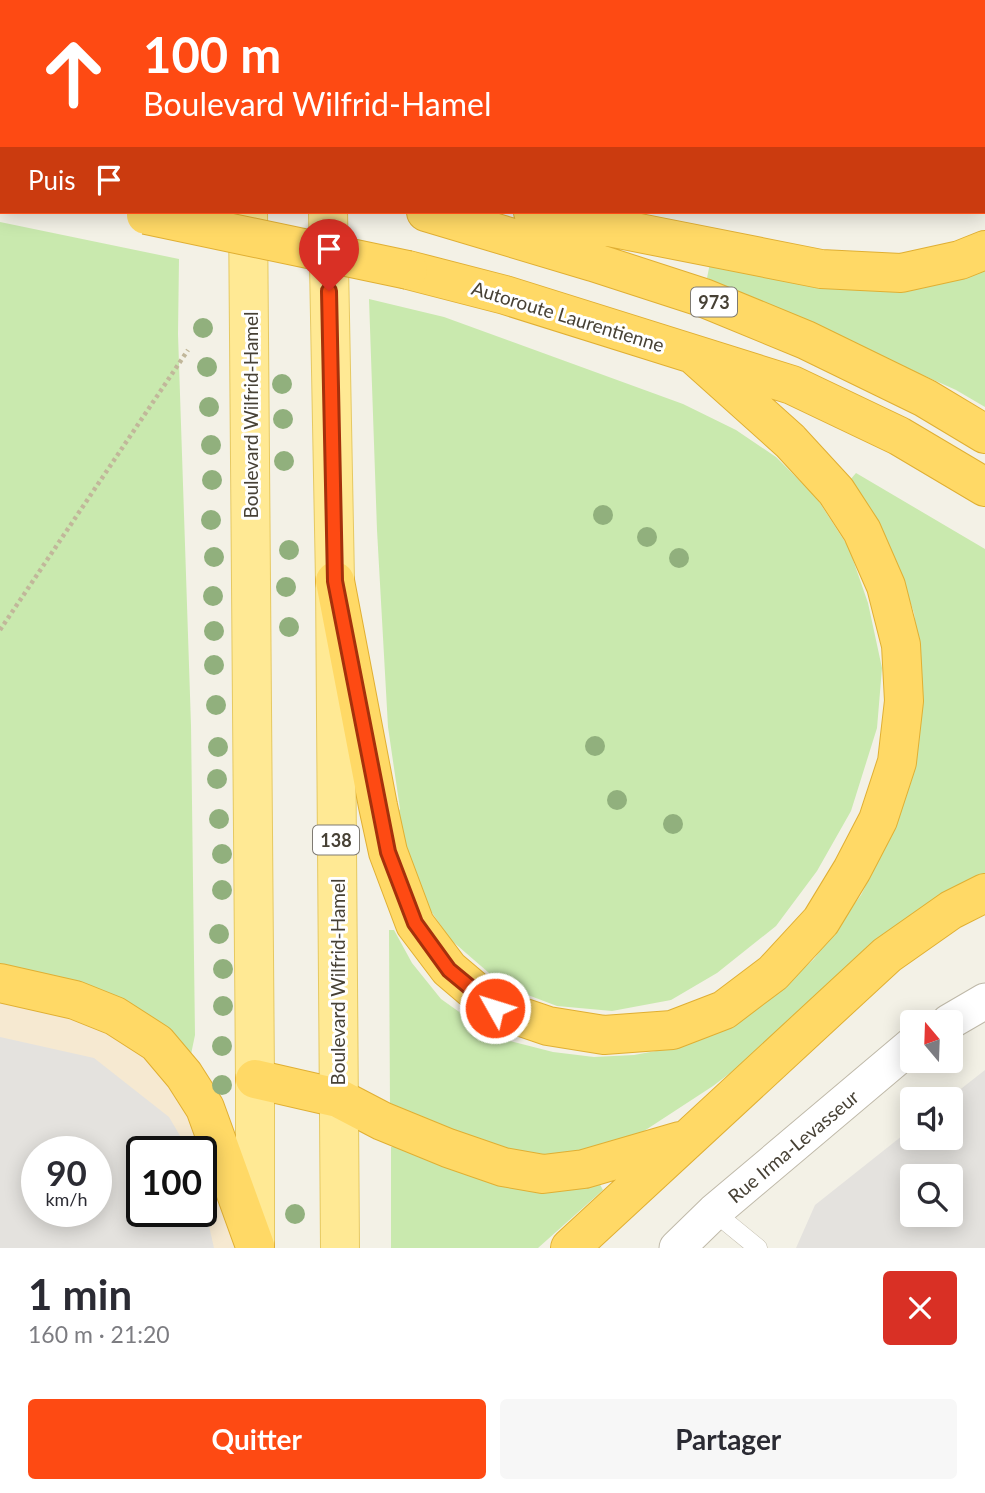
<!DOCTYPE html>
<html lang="fr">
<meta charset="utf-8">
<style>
:root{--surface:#fff;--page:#f7f7f7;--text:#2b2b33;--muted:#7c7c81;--accent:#fe4a13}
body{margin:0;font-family:Lato,sans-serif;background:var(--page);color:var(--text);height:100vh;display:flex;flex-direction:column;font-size:26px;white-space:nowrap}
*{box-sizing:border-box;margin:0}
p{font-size:23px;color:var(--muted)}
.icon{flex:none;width:38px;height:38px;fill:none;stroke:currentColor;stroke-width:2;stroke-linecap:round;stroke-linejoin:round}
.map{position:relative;height:1248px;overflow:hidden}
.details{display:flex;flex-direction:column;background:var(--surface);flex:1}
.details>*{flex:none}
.banner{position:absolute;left:0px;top:0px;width:985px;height:214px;box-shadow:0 4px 18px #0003;background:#fe4a13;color:#fff;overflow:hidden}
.needle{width:46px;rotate:341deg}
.controls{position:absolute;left:900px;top:1010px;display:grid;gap:14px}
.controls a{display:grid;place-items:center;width:63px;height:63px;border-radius:7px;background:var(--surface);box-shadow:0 4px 18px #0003;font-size:35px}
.speed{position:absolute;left:21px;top:1136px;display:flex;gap:14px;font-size:35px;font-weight:700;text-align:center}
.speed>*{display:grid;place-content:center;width:91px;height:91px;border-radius:50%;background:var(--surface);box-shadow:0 4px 18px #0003;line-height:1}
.speed small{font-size:18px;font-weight:400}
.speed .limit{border:4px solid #111;border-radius:10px;background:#fff;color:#111}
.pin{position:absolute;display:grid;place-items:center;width:60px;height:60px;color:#fff;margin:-72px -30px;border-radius:50% 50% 50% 0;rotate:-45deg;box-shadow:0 0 7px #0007}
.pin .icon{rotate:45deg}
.me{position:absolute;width:77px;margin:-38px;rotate:309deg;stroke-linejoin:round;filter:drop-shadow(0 0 5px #0008)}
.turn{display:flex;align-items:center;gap:24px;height:147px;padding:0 28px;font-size:32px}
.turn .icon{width:91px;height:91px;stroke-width:2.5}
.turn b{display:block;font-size:49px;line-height:60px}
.then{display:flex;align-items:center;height:66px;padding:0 28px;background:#0003;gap:14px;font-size:26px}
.round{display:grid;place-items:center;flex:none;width:74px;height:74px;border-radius:7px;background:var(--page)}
.head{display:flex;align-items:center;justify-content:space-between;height:119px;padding:0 28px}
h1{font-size:42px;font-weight:700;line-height:52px}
.primary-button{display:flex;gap:14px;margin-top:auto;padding:14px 28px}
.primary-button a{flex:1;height:80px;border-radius:7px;background:var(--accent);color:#fff;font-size:28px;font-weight:700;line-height:80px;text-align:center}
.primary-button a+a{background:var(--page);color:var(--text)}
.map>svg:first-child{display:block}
.commercial{fill:#f6e9d1;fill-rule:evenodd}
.green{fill:#c9e9ae}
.parking{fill:#e4e2de;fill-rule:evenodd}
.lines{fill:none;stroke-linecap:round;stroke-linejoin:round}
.service-casing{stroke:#bfb9a9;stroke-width:19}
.minor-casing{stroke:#bfb9a9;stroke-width:37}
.primary-casing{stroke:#e6c962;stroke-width:40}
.motorway-casing{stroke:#e0af33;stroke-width:40}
.path{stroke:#c1b79a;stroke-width:4.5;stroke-dasharray:3.5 3.5;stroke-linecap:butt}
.service{stroke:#fff;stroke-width:18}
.minor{stroke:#fff;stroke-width:35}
.primary{stroke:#ffe994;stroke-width:38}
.motorway{stroke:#ffd966;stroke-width:38}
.motorway-bridge-casing{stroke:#e0af33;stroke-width:40;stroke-linecap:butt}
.motorway-bridge{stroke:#ffd966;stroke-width:38}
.tree{fill:#91b07d}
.route-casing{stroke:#a5300c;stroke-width:18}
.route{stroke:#fe4a13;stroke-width:12}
.labels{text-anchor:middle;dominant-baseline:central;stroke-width:6;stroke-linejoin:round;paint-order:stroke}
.shield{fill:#fff;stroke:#7e7a72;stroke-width:2}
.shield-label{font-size:18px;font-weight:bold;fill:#474135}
.street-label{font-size:19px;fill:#474135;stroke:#fff}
</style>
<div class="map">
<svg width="985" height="1248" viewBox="0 0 985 1248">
<rect width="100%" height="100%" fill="#f3f1e6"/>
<!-- commercial -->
<path class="commercial" d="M0 983 157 1043 255 1248H0ZM37 1152H96V1211H37ZM142 1152H201V1211H142Z"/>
<!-- green -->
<path class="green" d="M0 222 179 259 178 334 191 725 195 1035 189 1064 0 969Z
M710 263 833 289 903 291 985 269V407L956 390 707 278Z
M369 299 444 317 683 404 736 430 776 457 816 497 849 548 868 603 882 668 877 728 851 811 817 871 776 926 717 973 671 1000 612 1011 557 1006 504 986 451 940 419 894 393 820 400 809 388 727 377 530Z
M856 473 985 549V873L957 886 898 924 853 961 759 1051 713 1086 641 1133 586 1155H503L390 1108 389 930H394L412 963 441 999 472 1021 510 1041 553 1052 594 1057 634 1055 678 1047 724 1028 763 1005 814 959 861 895 891 836 921 665 914 613 895 558 878 520 850 480Z
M391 1147H395L597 1179 603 1190 538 1248H391Z"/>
<!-- parking -->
<path class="parking" d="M0 1037 94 1058 169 1117 189 1151 142 1152V1211H201V1190L214 1248H0ZM37 1152H96V1211H37Z
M985 1070V1248H796L815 1205 912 1128V1138H950V1099H948ZM912 1176H950V1214H912Z"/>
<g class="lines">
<!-- service casing -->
<g class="service-casing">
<path id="service" d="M714 1212 758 1248"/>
</g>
<!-- minor casing -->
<g class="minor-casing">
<path id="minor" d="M949 1022 985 1001
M677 1248 714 1212 912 1045"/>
</g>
<!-- primary casing -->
<g class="primary-casing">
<path id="primary" d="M247 0V2
M324 0V2
M248 212 255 1079V1242
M328 212 335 581 340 1248"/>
</g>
<!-- motorway casing -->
<g class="motorway-casing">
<path id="motorway" d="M0 124H2
M0 186H2
M426 212 593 262 704 298 806 340 925 398 985 434
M533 212 821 269 901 273 960 260 985 250
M408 270 505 295 792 385 899 436 985 487
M335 581 378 806 388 852 415 924 449 969 495 1008 548 1026 604 1035 672 1030 724 1010 773 973 821 921 852 870 878 820 897 762 904 701 901 645 886 586 862 531 836 491 790 441 693 354
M0 983 75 1000 115 1016 157 1043 184 1075 205 1108 255 1246
M255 1079 338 1098 382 1121 448 1148 503 1167 543 1174 584 1169 680 1141
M570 1248 887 955 951 910 985 893"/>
</g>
<!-- path -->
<path class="path" d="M0 630 188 350"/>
<!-- service -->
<use href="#service" class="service"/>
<!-- minor -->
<use href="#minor" class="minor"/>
<!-- primary -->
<use href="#primary" class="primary"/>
<!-- motorway -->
<use href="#motorway" class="motorway"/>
<!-- motorway-bridge casing -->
<g class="motorway-bridge-casing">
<path id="motorway-bridge" d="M146 215 408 270"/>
</g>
<!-- motorway-bridge -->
<use href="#motorway-bridge" class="motorway-bridge"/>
</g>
<!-- trees -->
<g class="tree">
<circle cx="203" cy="328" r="10"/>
<circle cx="207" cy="367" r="10"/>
<circle cx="282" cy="384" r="10"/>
<circle cx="209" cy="407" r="10"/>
<circle cx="283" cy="419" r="10"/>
<circle cx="211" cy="445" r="10"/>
<circle cx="284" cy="461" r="10"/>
<circle cx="212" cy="480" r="10"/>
<circle cx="603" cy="515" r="10"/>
<circle cx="211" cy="520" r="10"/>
<circle cx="647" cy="537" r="10"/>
<circle cx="289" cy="550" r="10"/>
<circle cx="214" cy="557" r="10"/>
<circle cx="679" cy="558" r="10"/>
<circle cx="286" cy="587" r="10"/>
<circle cx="213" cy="596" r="10"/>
<circle cx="289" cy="627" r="10"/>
<circle cx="214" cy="631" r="10"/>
<circle cx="214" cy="665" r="10"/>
<circle cx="216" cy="705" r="10"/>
<circle cx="595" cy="746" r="10"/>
<circle cx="218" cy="747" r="10"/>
<circle cx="217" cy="779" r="10"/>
<circle cx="617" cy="800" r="10"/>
<circle cx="219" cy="819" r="10"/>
<circle cx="673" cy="824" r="10"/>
<circle cx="222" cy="854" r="10"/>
<circle cx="222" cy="890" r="10"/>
<circle cx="219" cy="934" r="10"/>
<circle cx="223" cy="969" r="10"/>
<circle cx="223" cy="1006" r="10"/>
<circle cx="222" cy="1046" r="10"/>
<circle cx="222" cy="1085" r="10"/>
<circle cx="295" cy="1214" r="10"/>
</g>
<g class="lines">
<!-- route casing -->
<g class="route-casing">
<path id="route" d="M329 291 335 581 388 852 415 923 449 970 495 1008"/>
</g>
<!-- route -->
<use href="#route" class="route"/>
</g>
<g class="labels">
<!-- shield labels -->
<g class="shield">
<rect x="691" y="287.5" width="46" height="29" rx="5"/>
<rect x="313" y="825.5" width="46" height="29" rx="5"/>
</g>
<g class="shield-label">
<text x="714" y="302">973</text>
<text x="336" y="840">138</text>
</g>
<!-- street labels -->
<g class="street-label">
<text transform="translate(568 316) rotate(17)">Autoroute Laurentienne</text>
<text transform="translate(250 415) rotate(-90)">Boulevard Wilfrid-Hamel</text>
<text transform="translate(337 982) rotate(-90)">Boulevard Wilfrid-Hamel</text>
<text transform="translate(793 1146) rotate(-40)">Rue Irma-Levasseur</text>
</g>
</g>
</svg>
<div class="controls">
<a><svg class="needle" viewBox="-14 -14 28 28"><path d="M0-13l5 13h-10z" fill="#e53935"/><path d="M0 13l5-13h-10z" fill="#7c7c81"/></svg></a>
<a><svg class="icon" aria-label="sound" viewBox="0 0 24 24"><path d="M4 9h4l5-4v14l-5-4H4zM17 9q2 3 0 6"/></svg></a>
<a><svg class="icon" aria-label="search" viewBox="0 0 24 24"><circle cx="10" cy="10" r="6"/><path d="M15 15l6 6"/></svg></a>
</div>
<div class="speed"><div>90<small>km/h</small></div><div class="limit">100</div></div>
<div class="pin" style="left:329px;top:291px;background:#d93025"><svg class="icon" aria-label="arrive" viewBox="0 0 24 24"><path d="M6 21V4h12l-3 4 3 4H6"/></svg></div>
<svg class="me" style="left:495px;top:1008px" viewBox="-20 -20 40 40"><circle r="17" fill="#fe4a13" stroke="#fff" stroke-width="3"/><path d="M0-11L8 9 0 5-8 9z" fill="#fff"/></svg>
<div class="banner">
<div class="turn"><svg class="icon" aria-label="ahead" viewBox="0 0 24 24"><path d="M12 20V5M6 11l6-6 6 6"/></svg><div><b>100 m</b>Boulevard Wilfrid-Hamel</div></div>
<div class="then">Puis<svg class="icon" aria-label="arrive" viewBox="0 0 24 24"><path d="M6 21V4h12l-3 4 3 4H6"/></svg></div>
</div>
</div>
<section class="details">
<div class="head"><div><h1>1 min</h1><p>160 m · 21:20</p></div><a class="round" style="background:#d93025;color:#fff"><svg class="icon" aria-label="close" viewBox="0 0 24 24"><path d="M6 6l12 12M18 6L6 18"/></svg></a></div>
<div class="primary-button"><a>Quitter</a><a>Partager</a></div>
</section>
